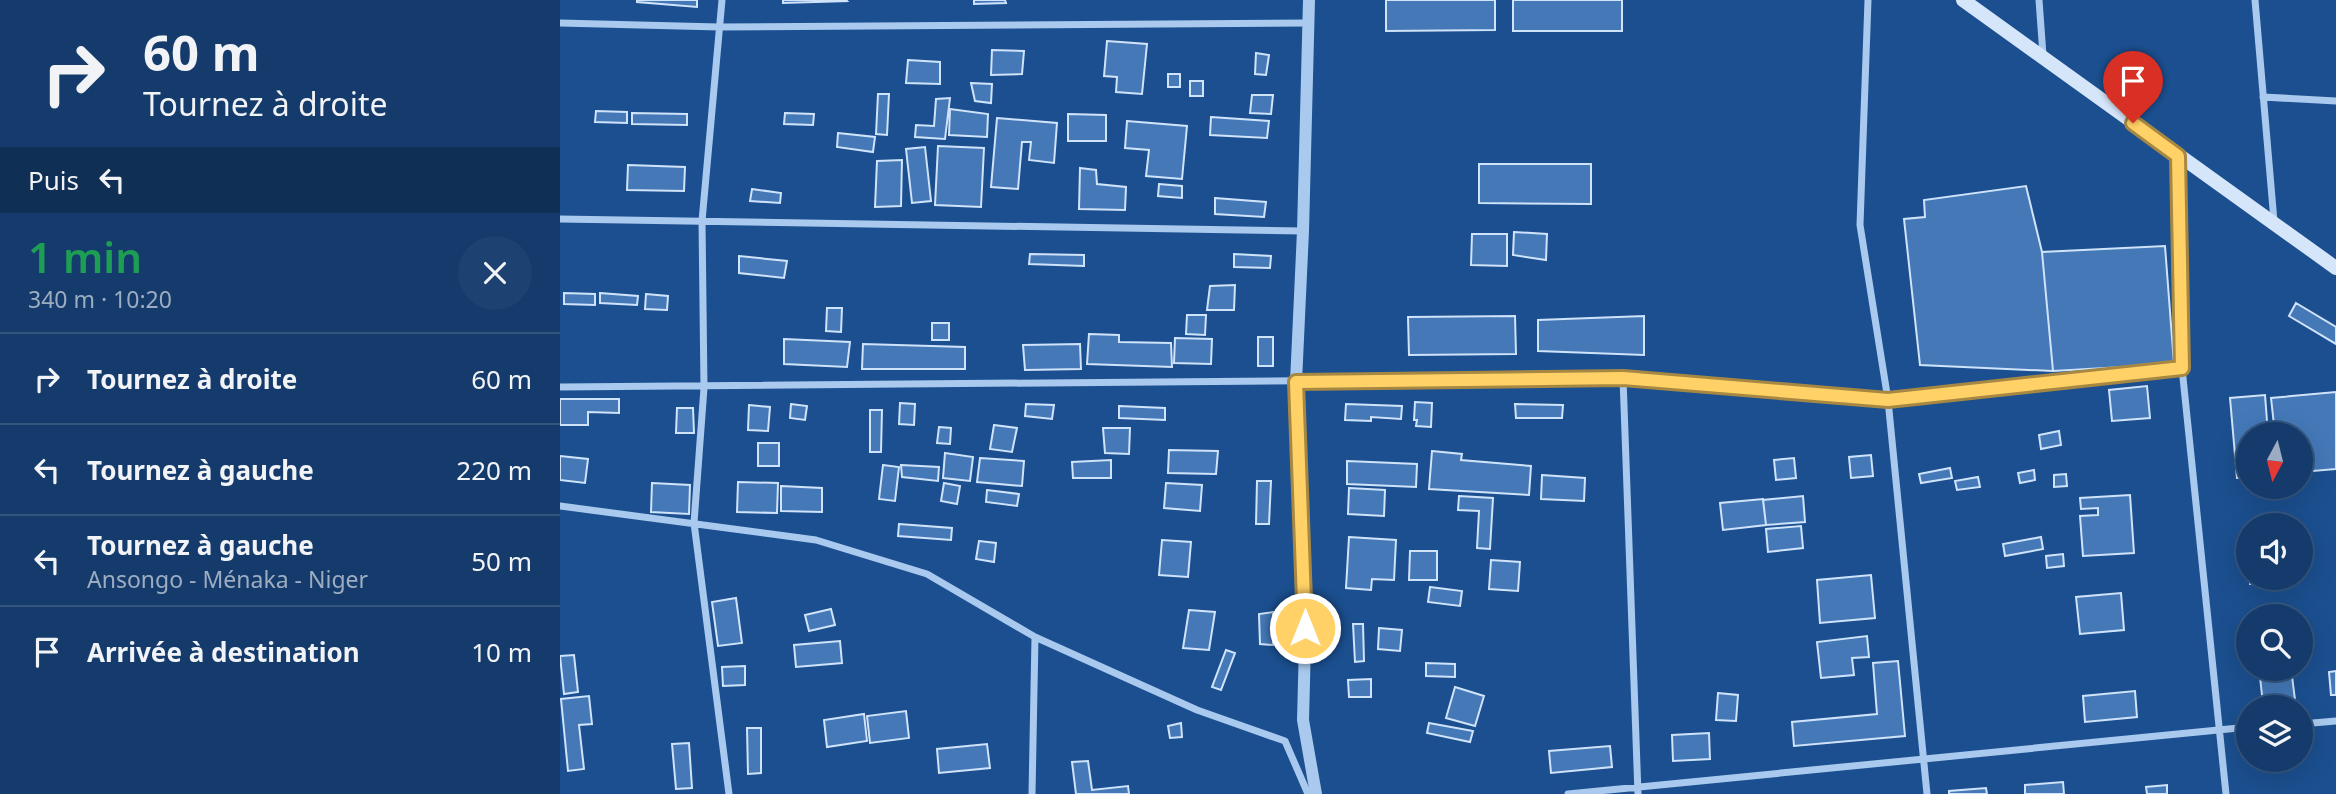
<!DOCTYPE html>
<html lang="fr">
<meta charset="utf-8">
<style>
:root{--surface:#143b6b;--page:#1d4271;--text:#f1f3f6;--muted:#9dadc1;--line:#33557e}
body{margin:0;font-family:"Noto Sans",sans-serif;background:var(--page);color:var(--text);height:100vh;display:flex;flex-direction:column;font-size:26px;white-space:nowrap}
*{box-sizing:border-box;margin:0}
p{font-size:23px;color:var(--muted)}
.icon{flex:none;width:38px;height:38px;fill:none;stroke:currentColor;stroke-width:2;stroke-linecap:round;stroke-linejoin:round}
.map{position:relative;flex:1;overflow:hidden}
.sheet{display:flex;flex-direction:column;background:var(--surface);width:560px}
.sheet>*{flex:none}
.banner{background:#143b6b;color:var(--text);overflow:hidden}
.needle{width:46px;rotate:187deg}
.buttons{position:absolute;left:1676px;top:422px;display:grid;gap:14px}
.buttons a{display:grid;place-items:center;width:77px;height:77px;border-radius:50%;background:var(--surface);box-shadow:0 7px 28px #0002,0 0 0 2px var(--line);font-size:35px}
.pin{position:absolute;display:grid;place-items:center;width:60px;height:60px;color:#fff;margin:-72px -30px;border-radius:50% 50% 50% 0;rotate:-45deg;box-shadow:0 0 7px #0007}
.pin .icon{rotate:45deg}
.me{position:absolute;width:77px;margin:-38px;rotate:0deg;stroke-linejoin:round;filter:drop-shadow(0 0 5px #0008)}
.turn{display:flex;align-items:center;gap:24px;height:147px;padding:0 28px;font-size:32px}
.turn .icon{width:91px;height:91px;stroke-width:2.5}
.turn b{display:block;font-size:49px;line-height:60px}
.then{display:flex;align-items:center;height:66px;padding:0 28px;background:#0003;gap:14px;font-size:26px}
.round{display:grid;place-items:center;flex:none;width:74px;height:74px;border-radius:37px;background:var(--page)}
.head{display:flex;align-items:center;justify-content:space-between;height:119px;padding:0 28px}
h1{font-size:42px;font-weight:600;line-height:52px;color:#1e9e55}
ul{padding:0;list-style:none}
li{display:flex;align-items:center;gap:21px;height:91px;padding:0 28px;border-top:2px solid var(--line)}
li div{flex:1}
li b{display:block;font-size:26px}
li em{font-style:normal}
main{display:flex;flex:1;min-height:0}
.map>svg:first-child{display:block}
.building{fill:#4478b7;stroke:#cfe3fa;stroke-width:2}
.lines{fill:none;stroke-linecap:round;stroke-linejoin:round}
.minor{stroke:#a9c9ee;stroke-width:7}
.tertiary{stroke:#a9c9ee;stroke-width:12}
.secondary{stroke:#d6e6fa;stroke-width:14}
.route-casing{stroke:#a68842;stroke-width:18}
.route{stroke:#ffd166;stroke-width:12}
</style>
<main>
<section class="sheet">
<div class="banner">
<div class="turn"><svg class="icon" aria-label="right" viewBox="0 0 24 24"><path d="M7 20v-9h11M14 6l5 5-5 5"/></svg><div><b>60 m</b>Tournez à droite</div></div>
<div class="then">Puis<svg class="icon" aria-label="left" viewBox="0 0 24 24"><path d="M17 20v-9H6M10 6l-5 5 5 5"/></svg></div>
</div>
<div class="head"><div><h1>1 min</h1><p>340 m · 10:20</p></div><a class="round"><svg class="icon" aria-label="close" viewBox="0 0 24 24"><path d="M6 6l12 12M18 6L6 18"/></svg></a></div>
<ul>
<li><svg class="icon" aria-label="right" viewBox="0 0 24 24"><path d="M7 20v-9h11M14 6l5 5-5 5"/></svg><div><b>Tournez à droite</b></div><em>60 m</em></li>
<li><svg class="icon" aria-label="left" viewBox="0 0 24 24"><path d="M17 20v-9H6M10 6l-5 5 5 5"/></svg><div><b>Tournez à gauche</b></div><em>220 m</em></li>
<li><svg class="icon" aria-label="left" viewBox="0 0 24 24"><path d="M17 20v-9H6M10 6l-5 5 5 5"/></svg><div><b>Tournez à gauche</b><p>Ansongo - Ménaka - Niger</p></div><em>50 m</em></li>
<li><svg class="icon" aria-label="arrive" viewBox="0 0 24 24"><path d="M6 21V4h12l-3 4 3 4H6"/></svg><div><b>Arrivée à destination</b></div><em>10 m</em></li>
</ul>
</section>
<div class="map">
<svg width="1776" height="794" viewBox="0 0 1776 794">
<rect width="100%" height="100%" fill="#1b4f8f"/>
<!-- building -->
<path class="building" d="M77 0H137V7L77 2Z
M223 0H286L287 1 223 3Z
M414 0H445L446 3 414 4Z
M826 0H935V30L826 31Z
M953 0H1062V31H953Z
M547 41 587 44 582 94 556 92 557 77 544 76Z
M432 50 464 51 462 74 431 75Z
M696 53 709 55 706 75 695 74Z
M348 60 380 62V84L346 83Z
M608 74H620V87H608Z
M630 81H643V96H630Z
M411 83 432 84 431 103 415 101Z
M318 94H329L327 135 316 134Z
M692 95H713L711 114 690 113Z
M390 98 385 139 355 137 356 125 374 126 376 99Z
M390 109 428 114 427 137 389 135Z
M36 111 67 112V123L35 122Z
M72 113 127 114V125L72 124Z
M225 113 254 114 253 125 224 124Z
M508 114 546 115V141H508Z
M651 117 709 121 707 138 650 135Z
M437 118 497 123 494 163 469 160 471 142H462L458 189 431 187Z
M567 121 627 126 622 179 586 176 589 150 565 148Z
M278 133 315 137 313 152 277 147Z
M378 146 424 148 421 207 375 205Z
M365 147 371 201 352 203 346 149Z
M342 160 341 206 315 207 317 161Z
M919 164H1031V204L919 203Z
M68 165 125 167 124 191 67 190Z
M520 168 536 170 537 184 566 187 565 210 519 209Z
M599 184 622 186V198L598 196Z
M1466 186 1482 252 1493 371 1360 365 1344 219 1365 217 1364 200Z
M192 189 221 193 220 203 190 201Z
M655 198 706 202 704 217 655 214Z
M954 232 987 234 986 260 953 255Z
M912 234H947V266L911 265Z
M1605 246 1614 364 1493 371 1482 252Z
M470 254 524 255V266L469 264Z
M674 254 711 256 710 268 674 267Z
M179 256 227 261 224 278 179 273Z
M675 285 674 310H647L650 286Z
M4 293 35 294V305L4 304Z
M40 293 78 296 77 305 40 303Z
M86 294 108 296 107 310 85 309Z
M1736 303 1776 327V344L1729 316Z
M267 308H282L281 332 266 331Z
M627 315H646L645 335 626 334Z
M955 316 956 354 849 355 848 317Z
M1084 316V355L978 351V320Z
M372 323H389V340H372Z
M529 334 559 335V342L611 343 612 367 527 364Z
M698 337H713V366H698Z
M615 338 652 339 651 364 614 363Z
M224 339 290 342 287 367 224 364Z
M303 344 405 347V369H302Z
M520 344 521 369 465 370 463 345Z
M1587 386 1590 418 1552 421 1549 390Z
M1776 392V469L1741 472V434H1715L1711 398Z
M1705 395 1708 434H1689V477L1677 478 1670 398Z
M0 399H59V413L28 412V425H0Z
M855 402 872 403 871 427 856 426 857 420H854Z
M340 403 355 404 354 425 339 424Z
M231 404 247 406 245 420 230 418Z
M466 404 494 405 492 419 465 416Z
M786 404 842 406 841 419 811 417V421L785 420Z
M955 404 1003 405 1002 418H956Z
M189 405 210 407 208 431 188 430Z
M559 406 605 408V420L559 418Z
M117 408H133L134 433H116Z
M310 410H322L321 452H310Z
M434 425 457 428 452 452 430 449Z
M379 427 391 428 390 444 377 443Z
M543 428H570L569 454 545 453Z
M1499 431 1501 445 1481 449 1479 435Z
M198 443H219V466H198Z
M609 450 658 451 656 474 608 473Z
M872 451 902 454 901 460 971 466 969 495 869 489Z
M385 453 413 457 410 481 383 478Z
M1311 455 1313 476 1291 478 1289 457Z
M0 456 28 459 25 483 0 480Z
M420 458 464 461 462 486 417 482Z
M1234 458 1236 478 1216 480 1214 460Z
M551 460V478H513L512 462Z
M787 461 857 464 856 487 787 484Z
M323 465 339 467 335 501 319 499Z
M341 465 379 467 378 481 342 477Z
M1390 468 1392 478 1361 483 1359 474Z
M1474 470 1475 480 1460 483 1458 473Z
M1506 474 1507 486 1494 487V475Z
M982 475 1025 478 1024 501 981 499Z
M1418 477 1420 487 1397 490 1395 481Z
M697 481H711L709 524H696Z
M178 482 218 483 217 513 177 512Z
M92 483 130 485 129 514 91 512Z
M384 483 400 486 397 504 381 501Z
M606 483 642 485 640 511 604 508Z
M221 486 262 488V512L221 511Z
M789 488 825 490 824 516 788 514Z
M427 490 459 494 457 506 426 502Z
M1570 495 1574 553 1523 556 1520 516 1538 515V508L1521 509 1520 498Z
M899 496 933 498 930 549 917 548 919 511 898 510Z
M1243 496 1245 522 1206 525 1203 500Z
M1203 499 1206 525 1163 530 1160 503Z
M339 524 392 528 391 540 338 536Z
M1241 526 1243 548 1208 552 1206 529Z
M789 537 836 540 834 580 812 579 811 590 786 588Z
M1481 537 1483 549 1445 556 1443 544Z
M602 540 631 542 628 577 599 575Z
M419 541 436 543 434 562 416 559Z
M1741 543H1743L1746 571H1741Z
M850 551H877V580H849Z
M1503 554 1504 566 1487 568 1486 556Z
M931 560 960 562 958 591 929 589Z
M1311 575 1315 618 1260 623 1257 580Z
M1690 578H1707V582L1690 584Z
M870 587 902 591 900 606 868 602Z
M1561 593 1564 630 1520 634 1516 597Z
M176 598 182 643 158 646 152 602Z
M271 609 275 625 249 631 245 615Z
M629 610 655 612 649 650 623 648Z
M713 612V645L700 644 699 614Z
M793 624H803L804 661 795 662Z
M819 628 842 630 840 651 818 649Z
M1307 636 1309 657 1292 658 1294 675 1261 678 1257 642Z
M280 641 282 663 236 667 234 645Z
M666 650 675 653 661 690 652 687Z
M14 655 18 692 4 694 0 656Z
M1338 661 1345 736 1234 746 1232 722 1317 714 1313 663Z
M866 663 895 664V677L866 676Z
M185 666V685L163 686 162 667Z
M1699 668H1731L1735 700 1703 704Z
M1776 671V695H1771L1769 672Z
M811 679V697H789L788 680Z
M895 687 924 696 915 726 886 718Z
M1575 691 1577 717 1525 722 1523 696Z
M1158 693 1178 695 1176 721 1156 720Z
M29 696 32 724 19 725 24 769 8 771 1 699Z
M346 711 349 738 310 743 307 716Z
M304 714 307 741 267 747 264 720Z
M621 723 622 737 610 738 608 726Z
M869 723 913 731 910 742 867 733Z
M187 728H201V773L188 774Z
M1149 733 1150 759 1113 761 1112 735Z
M129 743 132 788 116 789 112 744Z
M427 744 430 768 379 773 377 749Z
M1050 746 1052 767 991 773 989 751Z
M528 761 532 790 568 786 569 794H516L512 762Z
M1503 782 1504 794H1465V785Z
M1607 785V794H1587L1586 787Z
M1426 788 1427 794H1389V791Z"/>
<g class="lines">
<!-- minor -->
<path class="minor" d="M162 0 142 221 144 388 134 523 169 794
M1308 0 1300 225 1328 400 1367 794
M1479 0 1483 55
M1695 0 1714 221
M0 23 159 27 748 23
M1703 97 1776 101
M1618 156 1622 368 1666 794
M0 219 743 231
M1063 378 1078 794
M0 387 1063 378 1328 400 1622 368
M0 506 256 540 367 574 475 637 637 710 725 741 748 794
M1741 724 1776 721
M472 794 475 637
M1008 794 1689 727"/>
<!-- tertiary -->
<path class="tertiary" d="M749 0 743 231 736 382 746 605 743 720 756 794"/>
<!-- secondary -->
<path class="secondary" d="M1403 0 1776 268"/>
</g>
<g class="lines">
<!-- route casing -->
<g class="route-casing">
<path id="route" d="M745 628 736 382 1063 378 1328 400 1622 368 1618 156 1573 123"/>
</g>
<!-- route -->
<use href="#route" class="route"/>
</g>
</svg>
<div class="buttons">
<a><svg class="needle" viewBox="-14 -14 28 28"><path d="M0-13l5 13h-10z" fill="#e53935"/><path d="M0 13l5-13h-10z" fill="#9dadc1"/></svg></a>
<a><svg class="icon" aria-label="sound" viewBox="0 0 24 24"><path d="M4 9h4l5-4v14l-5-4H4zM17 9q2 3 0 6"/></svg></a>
<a><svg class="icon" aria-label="search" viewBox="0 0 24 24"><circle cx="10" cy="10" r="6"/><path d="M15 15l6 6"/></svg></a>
<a><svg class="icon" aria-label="layers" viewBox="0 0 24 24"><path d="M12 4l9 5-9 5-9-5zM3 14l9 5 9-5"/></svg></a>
</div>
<div class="pin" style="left:1573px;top:123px;background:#d93025"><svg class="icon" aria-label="arrive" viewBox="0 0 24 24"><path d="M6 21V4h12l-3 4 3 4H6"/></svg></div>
<svg class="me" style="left:745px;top:628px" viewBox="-20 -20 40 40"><circle r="17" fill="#ffd166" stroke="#fff" stroke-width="3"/><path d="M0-11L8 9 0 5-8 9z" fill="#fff"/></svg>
</div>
</main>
